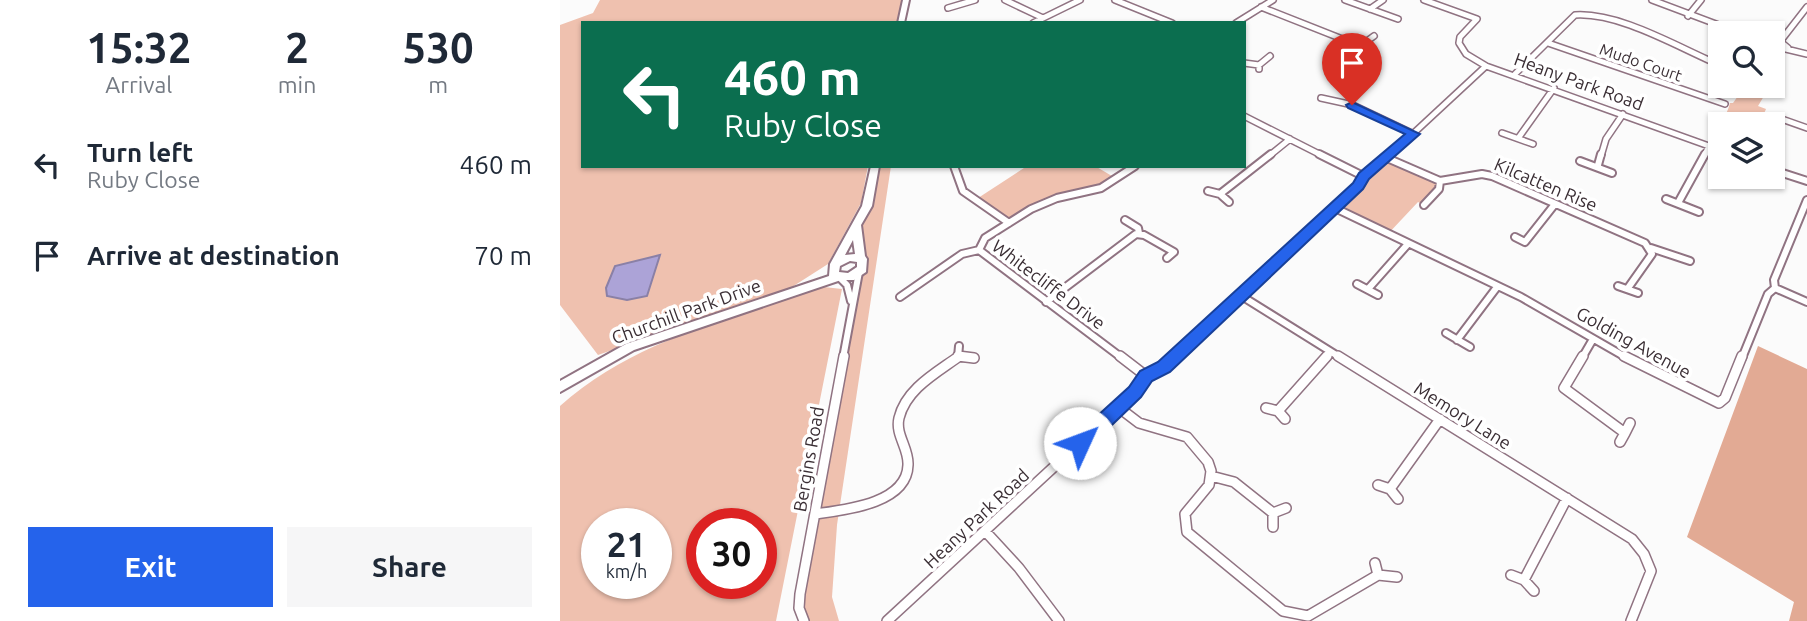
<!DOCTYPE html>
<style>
:root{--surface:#fff;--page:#f6f6f7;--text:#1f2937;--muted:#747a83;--accent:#2563eb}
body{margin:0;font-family:Ubuntu,sans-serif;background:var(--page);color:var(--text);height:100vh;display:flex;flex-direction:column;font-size:26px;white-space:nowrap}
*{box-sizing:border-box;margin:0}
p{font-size:23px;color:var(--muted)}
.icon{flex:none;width:38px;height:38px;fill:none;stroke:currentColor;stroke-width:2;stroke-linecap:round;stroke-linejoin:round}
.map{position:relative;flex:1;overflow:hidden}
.panel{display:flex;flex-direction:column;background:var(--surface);width:560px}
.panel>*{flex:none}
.hud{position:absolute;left:21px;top:21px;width:665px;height:147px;border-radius:0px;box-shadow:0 2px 5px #0004;background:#0b6e4f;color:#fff;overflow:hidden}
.tools{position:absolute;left:1148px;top:21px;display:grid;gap:14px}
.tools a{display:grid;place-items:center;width:77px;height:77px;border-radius:0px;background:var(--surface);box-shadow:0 2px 5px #0004;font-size:35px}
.speed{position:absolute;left:21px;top:508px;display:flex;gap:14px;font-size:35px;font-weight:700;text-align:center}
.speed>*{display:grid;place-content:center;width:91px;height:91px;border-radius:50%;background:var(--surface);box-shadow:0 2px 5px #0004;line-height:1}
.speed small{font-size:18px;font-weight:400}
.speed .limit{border:10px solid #d22;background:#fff;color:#111}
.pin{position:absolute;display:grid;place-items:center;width:60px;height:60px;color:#fff;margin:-72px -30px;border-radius:50% 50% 50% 0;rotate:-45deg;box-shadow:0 0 7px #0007}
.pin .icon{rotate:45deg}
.me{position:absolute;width:77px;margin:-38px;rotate:47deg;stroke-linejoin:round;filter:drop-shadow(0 0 5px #0008)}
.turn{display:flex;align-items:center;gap:24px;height:147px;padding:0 28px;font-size:32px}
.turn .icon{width:91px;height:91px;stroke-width:2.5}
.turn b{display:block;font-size:49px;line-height:60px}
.eta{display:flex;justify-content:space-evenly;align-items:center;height:119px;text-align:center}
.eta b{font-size:42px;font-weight:700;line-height:49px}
.action{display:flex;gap:14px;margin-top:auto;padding:14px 28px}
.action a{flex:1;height:80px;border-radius:0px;background:var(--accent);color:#fff;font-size:28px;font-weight:700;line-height:80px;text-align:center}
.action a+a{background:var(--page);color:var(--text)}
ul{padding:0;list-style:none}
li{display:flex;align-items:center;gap:21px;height:91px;padding:0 28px}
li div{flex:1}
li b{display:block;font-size:26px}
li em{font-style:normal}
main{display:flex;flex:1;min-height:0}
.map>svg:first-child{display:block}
.green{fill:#efc1af;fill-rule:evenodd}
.forest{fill:#e2aa94}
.water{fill:#aca3d7;stroke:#8a80a6;stroke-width:2}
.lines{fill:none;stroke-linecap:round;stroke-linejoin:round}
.minor-far2-casing{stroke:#907382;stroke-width:8}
.minor-far1-casing{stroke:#907382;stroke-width:10}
.minor-casing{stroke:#907382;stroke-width:12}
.secondary-casing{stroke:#907382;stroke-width:4}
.minor-far2{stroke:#fff;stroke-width:5}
.minor-far1{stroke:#fff;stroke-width:6}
.minor{stroke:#fff;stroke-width:9}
.secondary{fill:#fff;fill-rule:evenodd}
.route{fill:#2563eb;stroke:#184099;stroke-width:2}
.labels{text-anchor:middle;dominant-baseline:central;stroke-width:7;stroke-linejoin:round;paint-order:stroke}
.far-street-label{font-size:16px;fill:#3a2e34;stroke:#fff}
.street-label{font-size:18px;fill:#3a2e34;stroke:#fff}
</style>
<main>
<section class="panel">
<div class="eta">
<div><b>15:32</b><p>Arrival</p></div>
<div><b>2</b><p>min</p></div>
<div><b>530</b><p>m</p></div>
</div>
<ul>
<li><svg class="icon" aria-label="left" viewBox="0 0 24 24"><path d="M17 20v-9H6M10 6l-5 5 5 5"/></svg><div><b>Turn left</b><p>Ruby Close</p></div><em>460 m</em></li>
<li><svg class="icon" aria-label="arrive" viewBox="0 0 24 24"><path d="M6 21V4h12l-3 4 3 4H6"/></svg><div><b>Arrive at destination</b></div><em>70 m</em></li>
</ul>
<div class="action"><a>Exit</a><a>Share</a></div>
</section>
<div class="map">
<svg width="1247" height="621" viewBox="0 0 1247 621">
<rect width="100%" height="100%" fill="#fbfbfb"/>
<!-- green -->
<path class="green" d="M40 0H342L337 23H23V166H308L301 203 268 264 232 287 38 355 0 305V25L33 13Z
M1185 86H1210L1198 106 1206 109 1203 116 1193 113 1186 124H1160V150L1150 146C1157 132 1167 115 1170 103H1173Z
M827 158 876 181 880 186 864 205 858 202 827 235 775 208 803 176Z
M315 166H331L277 525 272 597 279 621H244L239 608 303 266 297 250Z
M467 166H535L557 179 547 185 488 202 449 223 415 200Z
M264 287 282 289 216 621H0V406C73 340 173 318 264 287ZM37 523H96V583H37ZM201 523V583H142V523Z"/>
<!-- forest -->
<path class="forest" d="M1198 346 1247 369V621H1229L1234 602 1127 537Z"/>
<!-- water -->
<path class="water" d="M100 255 87 296 67 300 47 296 46 288 55 266Z"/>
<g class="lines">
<!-- minor-far2 casing -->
<g class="minor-far2-casing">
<path id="minor-far2" d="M445 0 483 18
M555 0 612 23
M785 0 838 19
M864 0 917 19 900 37 899 43 906 54 926 66 1160 150
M1092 0 1180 33
M701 7 800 46
M388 8 415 0
M810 9 823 0
M1128 16 1141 0
M473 23 520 0
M676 23 713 0
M988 43 1165 104
M1219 43 1247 7
M1222 43 1228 48 1214 45Z
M1226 49 1247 54
M785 57 814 36
M684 63 699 65
M699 69V65L710 56
M955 74 1015 15C1060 12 1119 48 1160 65
M761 98 793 105 854 134
M684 116 763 156
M1216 117 1247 128
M942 133 973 144
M959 137 994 88
M709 156 730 139
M829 156 926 66
M1041 156 1046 139 1063 114
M1144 156 1149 146"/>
</g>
<!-- minor-far1 casing -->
<g class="minor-far1-casing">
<path id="minor-far1" d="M759 154 803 176
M827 158 880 181 922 174 932 176 1085 243 1092 254 1068 288
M1020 161 1052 173
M1038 165 1041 154
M394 166 403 191 449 223
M1213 170 1247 181
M648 191 660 194 669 202
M660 194 711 154
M1106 199 1139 212
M1118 203 1145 154
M864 205 879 189 880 181
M775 208 961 297 1067 358
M565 220 578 228 579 233
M955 237 965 242 995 204
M1091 248 1130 261
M280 278 287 285 291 301
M797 284 818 295
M1058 286 1078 293
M1215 288 1247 302
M808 289 847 245
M680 295 781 358
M340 297 402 254 419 250
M486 302 576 234 584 235 614 252 607 258
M886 333 910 347
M897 340 937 287
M399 346 398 357 413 358
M283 358 299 272
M562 358 419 250 425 238 471 209 497 198 541 188 575 166
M614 358 798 186 803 176 831 154
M766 358 770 353
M1022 358 1033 339
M1182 358 1208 294 1215 288 1214 280 1247 200"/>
</g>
<!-- minor casing -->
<g class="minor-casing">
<path id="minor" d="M398 356 414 358
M560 356 586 376
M778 356 1072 539 1084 554 1091 571 1071 621
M1023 356 1004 388 1065 433 1060 442
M1064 356 1159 403 1165 398 1182 356
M558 407 579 423 627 437 648 462 651 471 649 485 625 514 627 532 723 611 748 616 818 575
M706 408 718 411 725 419
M718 411 767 356
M1065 433 1070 423
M651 476 674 482 713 513
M818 485 830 489 838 499
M830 489 880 419
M255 514C284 510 347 504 348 465 349 448 335 435 339 418 346 389 376 373 398 357
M713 527V513L726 508
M425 531 459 568 499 621
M815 563 818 575 837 577
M951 575 964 580 974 591
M964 580 1007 498
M244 621 239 608 240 594 284 356
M327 621 575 392C587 374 600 370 616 356"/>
</g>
<!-- secondary casing -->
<g class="secondary-casing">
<path id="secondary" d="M343 0H349L344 23H338Z
M311 166H319L312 206 301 225 305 256 307 259 306 272 294 280H281L74 350 0 392V381L66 344 269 276 270 264 302 206ZM293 240 295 254 285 255ZM290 261 297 262V267L288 273 279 272 280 266Z"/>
</g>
<!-- minor-far2 -->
<use href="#minor-far2" class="minor-far2"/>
<!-- minor-far1 -->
<use href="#minor-far1" class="minor-far1"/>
<!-- minor -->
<use href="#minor" class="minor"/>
<!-- secondary -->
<use href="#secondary" class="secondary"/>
</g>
<!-- route -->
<path class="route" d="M792 102 860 134 809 179 803 189 610 372 592 381 581 397 527 449H514L511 443 514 437 569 387 580 371 598 362 793 183 799 173 845 134 788 108 786 105Z"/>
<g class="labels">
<!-- far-street labels -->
<g class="far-street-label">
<text transform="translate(1081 62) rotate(19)">Mudo Court</text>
</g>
<!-- street labels -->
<g class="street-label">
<text transform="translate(1019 81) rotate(20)">Heany Park Road</text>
<text transform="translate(986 184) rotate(23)">Kilcatten Rise</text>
<text transform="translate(489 284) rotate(37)">Whitecliffe Drive</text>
<text transform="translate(126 311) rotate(-20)">Churchill Park Drive</text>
<text transform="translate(1074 342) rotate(29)">Golding Avenue</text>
<text transform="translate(903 415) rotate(32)">Memory Lane</text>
<text transform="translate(248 459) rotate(-80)">Bergins Road</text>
<text transform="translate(416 518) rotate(-43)">Heany Park Road</text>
</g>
</g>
</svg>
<div class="tools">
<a><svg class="icon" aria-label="search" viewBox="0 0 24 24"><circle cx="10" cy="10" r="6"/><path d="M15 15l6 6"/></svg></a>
<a><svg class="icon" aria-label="layers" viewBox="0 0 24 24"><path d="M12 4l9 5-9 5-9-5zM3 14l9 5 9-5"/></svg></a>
</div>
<div class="speed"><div>21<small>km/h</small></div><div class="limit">30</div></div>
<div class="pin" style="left:792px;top:105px;background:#d93025"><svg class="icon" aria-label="arrive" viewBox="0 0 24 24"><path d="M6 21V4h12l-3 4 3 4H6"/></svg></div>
<svg class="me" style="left:520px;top:443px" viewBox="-20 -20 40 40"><circle r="19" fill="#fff"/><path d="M0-13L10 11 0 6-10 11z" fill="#2563eb"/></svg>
<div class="hud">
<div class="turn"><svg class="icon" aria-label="left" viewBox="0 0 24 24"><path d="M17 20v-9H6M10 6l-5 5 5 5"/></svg><div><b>460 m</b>Ruby Close</div></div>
</div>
</div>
</main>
